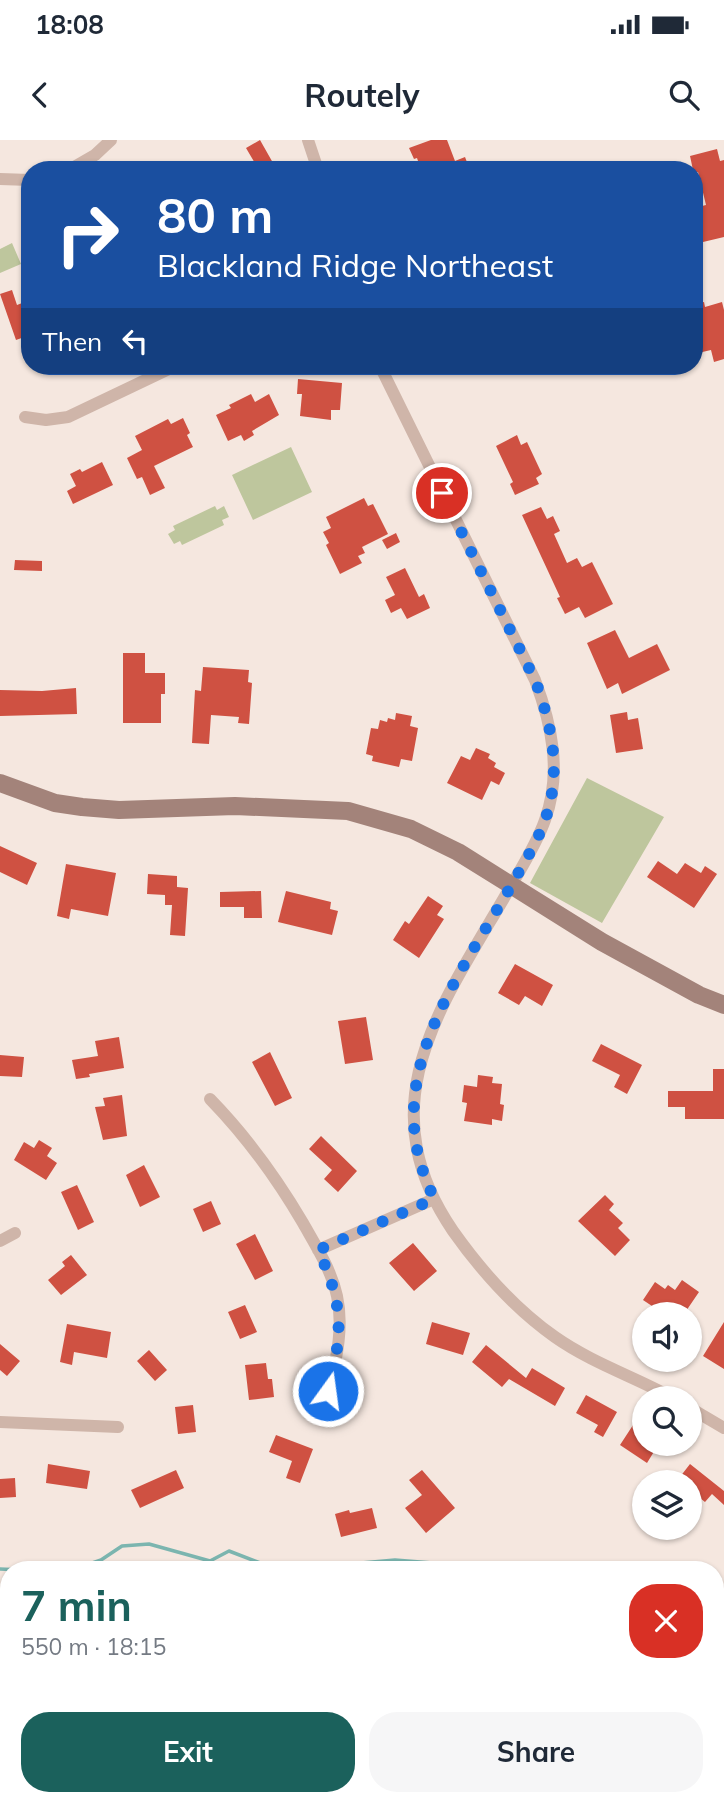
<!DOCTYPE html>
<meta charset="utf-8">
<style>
:root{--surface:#fff;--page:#f6f6f7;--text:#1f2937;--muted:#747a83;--accent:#1b615c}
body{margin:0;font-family:Mulish,sans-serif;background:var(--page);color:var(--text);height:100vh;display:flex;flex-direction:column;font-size:26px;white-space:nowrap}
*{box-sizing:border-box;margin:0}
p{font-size:23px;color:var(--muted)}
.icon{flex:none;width:38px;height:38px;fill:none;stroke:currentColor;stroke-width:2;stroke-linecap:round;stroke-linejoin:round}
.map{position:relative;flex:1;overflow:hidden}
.details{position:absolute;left:0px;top:1421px;width:724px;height:245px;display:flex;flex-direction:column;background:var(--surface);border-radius:28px 28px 0 0;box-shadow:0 2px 5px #0004}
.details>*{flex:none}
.hud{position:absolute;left:21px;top:21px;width:682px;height:214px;border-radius:28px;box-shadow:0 2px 5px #0004;background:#1a4fa0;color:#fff;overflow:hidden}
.controls{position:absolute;left:632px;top:1162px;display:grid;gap:14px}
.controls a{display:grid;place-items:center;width:70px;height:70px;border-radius:50%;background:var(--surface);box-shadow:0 2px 5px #0004;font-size:35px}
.pin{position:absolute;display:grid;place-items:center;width:60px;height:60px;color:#fff;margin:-30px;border:4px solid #fff;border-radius:50%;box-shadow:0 2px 7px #0007}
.me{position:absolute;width:77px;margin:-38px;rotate:14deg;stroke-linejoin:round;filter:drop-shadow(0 0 5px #0008)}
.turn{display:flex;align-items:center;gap:24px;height:147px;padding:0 21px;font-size:32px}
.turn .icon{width:91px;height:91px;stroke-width:2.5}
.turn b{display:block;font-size:49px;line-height:60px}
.then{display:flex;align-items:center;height:66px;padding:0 21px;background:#0003;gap:14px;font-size:26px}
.round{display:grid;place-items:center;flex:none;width:74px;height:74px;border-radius:28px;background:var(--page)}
.headline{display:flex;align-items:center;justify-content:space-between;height:119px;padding:0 21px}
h1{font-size:42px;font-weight:700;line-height:52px;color:var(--accent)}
.button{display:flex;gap:14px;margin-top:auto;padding:14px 21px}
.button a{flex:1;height:80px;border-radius:28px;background:var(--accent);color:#fff;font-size:28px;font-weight:700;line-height:80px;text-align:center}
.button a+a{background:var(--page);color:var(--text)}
.status{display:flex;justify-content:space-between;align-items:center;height:49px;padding:0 35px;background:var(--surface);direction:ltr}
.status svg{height:19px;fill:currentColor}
header{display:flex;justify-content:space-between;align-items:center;height:91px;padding:0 21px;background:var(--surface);font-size:32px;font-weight:700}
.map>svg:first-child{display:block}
.green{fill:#bec69d}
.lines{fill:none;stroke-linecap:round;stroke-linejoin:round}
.stream{stroke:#7bb5af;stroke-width:3.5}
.building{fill:#cf5142}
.street{stroke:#cfb5a9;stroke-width:12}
.secondary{stroke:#a3837a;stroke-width:18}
.route{stroke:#1a73e8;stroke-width:12;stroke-dasharray:0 21.6}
</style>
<div class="status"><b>18:08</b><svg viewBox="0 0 49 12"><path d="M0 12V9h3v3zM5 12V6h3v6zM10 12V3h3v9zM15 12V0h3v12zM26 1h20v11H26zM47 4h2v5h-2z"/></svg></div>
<header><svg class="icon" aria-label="back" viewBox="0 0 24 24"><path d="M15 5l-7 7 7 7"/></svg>Routely<svg class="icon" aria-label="search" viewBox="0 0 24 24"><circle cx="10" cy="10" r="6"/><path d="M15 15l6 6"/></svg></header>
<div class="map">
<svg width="724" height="1666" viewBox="0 0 724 1666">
<rect width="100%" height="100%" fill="#f5e7df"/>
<!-- green -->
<path class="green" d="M12 103 21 124 0 133V109Z
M291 307 312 352 253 380 232 335Z
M215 366 217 370 224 366 229 377 222 380 224 385 182 405 180 401 174 404 168 394 175 390 173 386Z
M587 638 664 677 602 783 530 743Z"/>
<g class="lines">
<!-- stream -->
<path class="stream" d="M0 1429 22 1430
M72 1430 101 1420 122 1406 149 1404 210 1421 229 1411 279 1430
M290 1430 302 1425 327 1426 395 1420 458 1425 471 1430
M716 1548 724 1552"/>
</g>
<!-- building -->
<path class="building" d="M260 0 277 30H259L246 8Z
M431 0H447L455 21 465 17 470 30H421L417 18 414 19 409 8Z
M717 9 720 21 724 20V97L703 102 697 80 701 79 698 67 706 65 698 32 695 33 693 30 690 16Z
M12 150 17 165 30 160V195L16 200 0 154Z
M704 162 705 167 722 162 724 170V219L714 222 711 210 698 213 695 202V164Z
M298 239 342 243 340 270H331V280L300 276 302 254H297Z
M251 254 255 262 269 254 279 275 252 291 254 295 244 301 241 295 228 301 216 275 231 268 229 265Z
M183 278 190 293 187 295 193 307 154 326 165 348 150 355 142 337 137 339 127 318 142 310 135 296 168 279 171 284Z
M517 295 521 305 527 302 542 334 536 338 539 344 515 355 510 344 513 342 496 306Z
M102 322 113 345 73 364 67 351 76 346 70 334 80 329 82 332Z
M364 358 368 366 373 364 388 394 362 407 365 413 358 416 362 423 340 434 326 405 329 403 323 392 331 388 326 377Z
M541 367 547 379 553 376 560 391 554 394 567 423 577 418 582 427 592 422 613 464 585 478 579 467 565 474 557 458 560 457 522 375Z
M396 393 400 402 387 409 382 400Z
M15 420 42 421V431L14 430Z
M405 428 419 457 424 454 430 468 407 479 401 468 391 473 385 460 395 455 386 437Z
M615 490 629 518 657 504 670 530 622 554 618 543 607 549 587 503Z
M123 513H145V533H165V554H161V583H123Z
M203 527 249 530 248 542 252 543 249 584 238 583 239 577 211 575 209 604 192 603 195 550 201 551Z
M76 548 77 574 0 576V550L42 551Z
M627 572 628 580 638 578 643 609 616 613 610 575Z
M396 573 412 576 410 586 418 588 412 621 401 619 399 627 372 621 373 616 366 614 371 588 378 589 380 580 387 582 388 578 395 580Z
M476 608 490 614 488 618 496 623 494 627 505 633 499 645 491 641 482 660 447 643 461 616 470 620Z
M0 706 37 723 27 745 0 732Z
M658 721 677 734 685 723 701 733 705 726 717 734 694 768 647 737Z
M66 724 116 733 108 776 71 769 69 779 57 776Z
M148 734 177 736V747L188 748 185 796 170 795 172 765H165V755L147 754Z
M261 751 262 778H244V767H220V752Z
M286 751 331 762 330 769 338 771 332 795 278 782Z
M428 756 443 766 437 775 444 779 419 818 393 800 405 781 409 784Z
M515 824 553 845 542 866 525 856 519 865 498 853Z
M366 877 373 920 345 924 338 881Z
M119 897 124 928 89 934 90 937 76 939 72 920 98 916 95 901Z
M601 904 642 925 627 954 614 947 620 935 592 921Z
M270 912 292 958 275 966 252 922Z
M0 915 24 917 22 937 0 936Z
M713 929H724V979H685V967H668V951H713Z
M478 935 493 937 492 943 502 944 500 964 504 965 502 981 492 979V985L464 981 467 963 462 962 464 945 477 947Z
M122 955 127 996 103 1000 95 967 105 966 103 958Z
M321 996 357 1031 338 1052 324 1039 332 1030 309 1009Z
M39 1000 52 1008 47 1016 57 1023 46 1040 14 1020 24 1002 34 1008Z
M144 1025 160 1057 140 1067 126 1035Z
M77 1045 94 1082 78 1090 61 1052Z
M605 1055 614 1064 609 1070 623 1083 618 1088 630 1100 615 1116 578 1081Z
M211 1061 221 1084 203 1092 193 1069Z
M255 1094 273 1131 255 1140 236 1104Z
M413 1103 437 1131 414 1151 389 1123Z
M71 1115 87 1135 61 1155 48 1140 65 1126 62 1122Z
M682 1140 699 1152 684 1174H664L643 1160 655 1142 665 1149 668 1145 675 1150Z
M245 1165 257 1192 240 1199 228 1172Z
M432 1182 470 1193 463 1215 426 1204Z
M724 1182V1229L703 1216Z
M67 1184 111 1192 107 1218 74 1212 72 1225 60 1222Z
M0 1204 20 1221 7 1236 0 1230Z
M486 1205 526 1238 532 1228 565 1248 555 1266 509 1239 502 1247 472 1222Z
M149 1210 167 1230 155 1241 137 1221Z
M266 1223 268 1239H272L274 1257 249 1260 245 1225Z
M586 1255 617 1272 603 1297 594 1292 598 1285 576 1273Z
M193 1265 196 1292 178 1294 175 1267Z
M635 1282 644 1288V1304L655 1310 647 1323 620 1305Z
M276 1295 313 1309 300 1343 286 1338 292 1321 269 1312Z
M48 1324 90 1331 87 1349 46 1343Z
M690 1324 724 1351V1365L712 1354 705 1362 690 1350V1342H676Z
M176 1330 184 1348 140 1368 131 1350Z
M422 1330 455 1368 426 1393 405 1368 422 1355 409 1340Z
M15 1338 16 1357 0 1358V1339Z
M372 1368 377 1388 341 1397 335 1374 349 1370 350 1373Z"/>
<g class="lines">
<!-- street -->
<path class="street" d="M308 0 318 30
M69 30 95 15 111 0
M0 39 30 40
M380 226 535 540C552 585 562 633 545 680 537 703 523 725 511 746 445 861 364 961 453 1091 482 1132 514 1168 555 1197 592 1223 635 1237 673 1258
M25 277 46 280 68 277 175 226
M210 959C247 997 276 1037 303 1083 316 1106 331 1129 337 1156 344 1188 336 1220 329 1251
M0 1101 15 1093
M318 1110 434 1059
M690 1268 724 1288
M0 1282 118 1287
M0 1643 9 1639
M646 1657 671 1666
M571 1666 593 1657"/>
<!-- secondary -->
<path class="secondary" d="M0 643 55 663 82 667 119 670 235 666 348 671 411 689 458 712 602 802 699 855 724 865"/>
</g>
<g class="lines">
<!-- route -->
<path class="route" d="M328 1251C343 1194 344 1164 318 1110L434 1059C427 1042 420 1026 417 1009 398 913 466 825 511 746 523 724 537 703 545 680 562 633 552 585 535 540L442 353"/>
</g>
</svg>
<div class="controls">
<a><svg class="icon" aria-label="sound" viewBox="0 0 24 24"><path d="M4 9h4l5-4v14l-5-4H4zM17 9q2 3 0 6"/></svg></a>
<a><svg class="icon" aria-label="search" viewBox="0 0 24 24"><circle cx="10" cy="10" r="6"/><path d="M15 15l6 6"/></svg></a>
<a><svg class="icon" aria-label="layers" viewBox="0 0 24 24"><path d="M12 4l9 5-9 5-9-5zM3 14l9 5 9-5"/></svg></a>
</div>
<div class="pin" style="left:442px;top:353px;background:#d93025"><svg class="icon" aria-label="arrive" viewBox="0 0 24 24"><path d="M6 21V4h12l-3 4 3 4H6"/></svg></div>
<svg class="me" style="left:328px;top:1251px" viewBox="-20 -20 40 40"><circle r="17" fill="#1a73e8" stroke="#fff" stroke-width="3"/><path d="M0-11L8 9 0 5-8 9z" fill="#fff"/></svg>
<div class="hud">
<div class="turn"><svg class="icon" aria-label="right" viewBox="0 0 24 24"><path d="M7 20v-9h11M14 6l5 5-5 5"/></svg><div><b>80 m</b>Blackland Ridge Northeast</div></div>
<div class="then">Then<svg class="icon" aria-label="left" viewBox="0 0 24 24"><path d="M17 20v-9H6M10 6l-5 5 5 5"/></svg></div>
</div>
<section class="details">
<div class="headline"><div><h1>7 min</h1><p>550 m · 18:15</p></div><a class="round" style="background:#d93025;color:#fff"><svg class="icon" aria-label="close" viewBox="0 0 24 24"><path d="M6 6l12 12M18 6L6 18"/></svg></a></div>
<div class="button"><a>Exit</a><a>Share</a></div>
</section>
</div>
